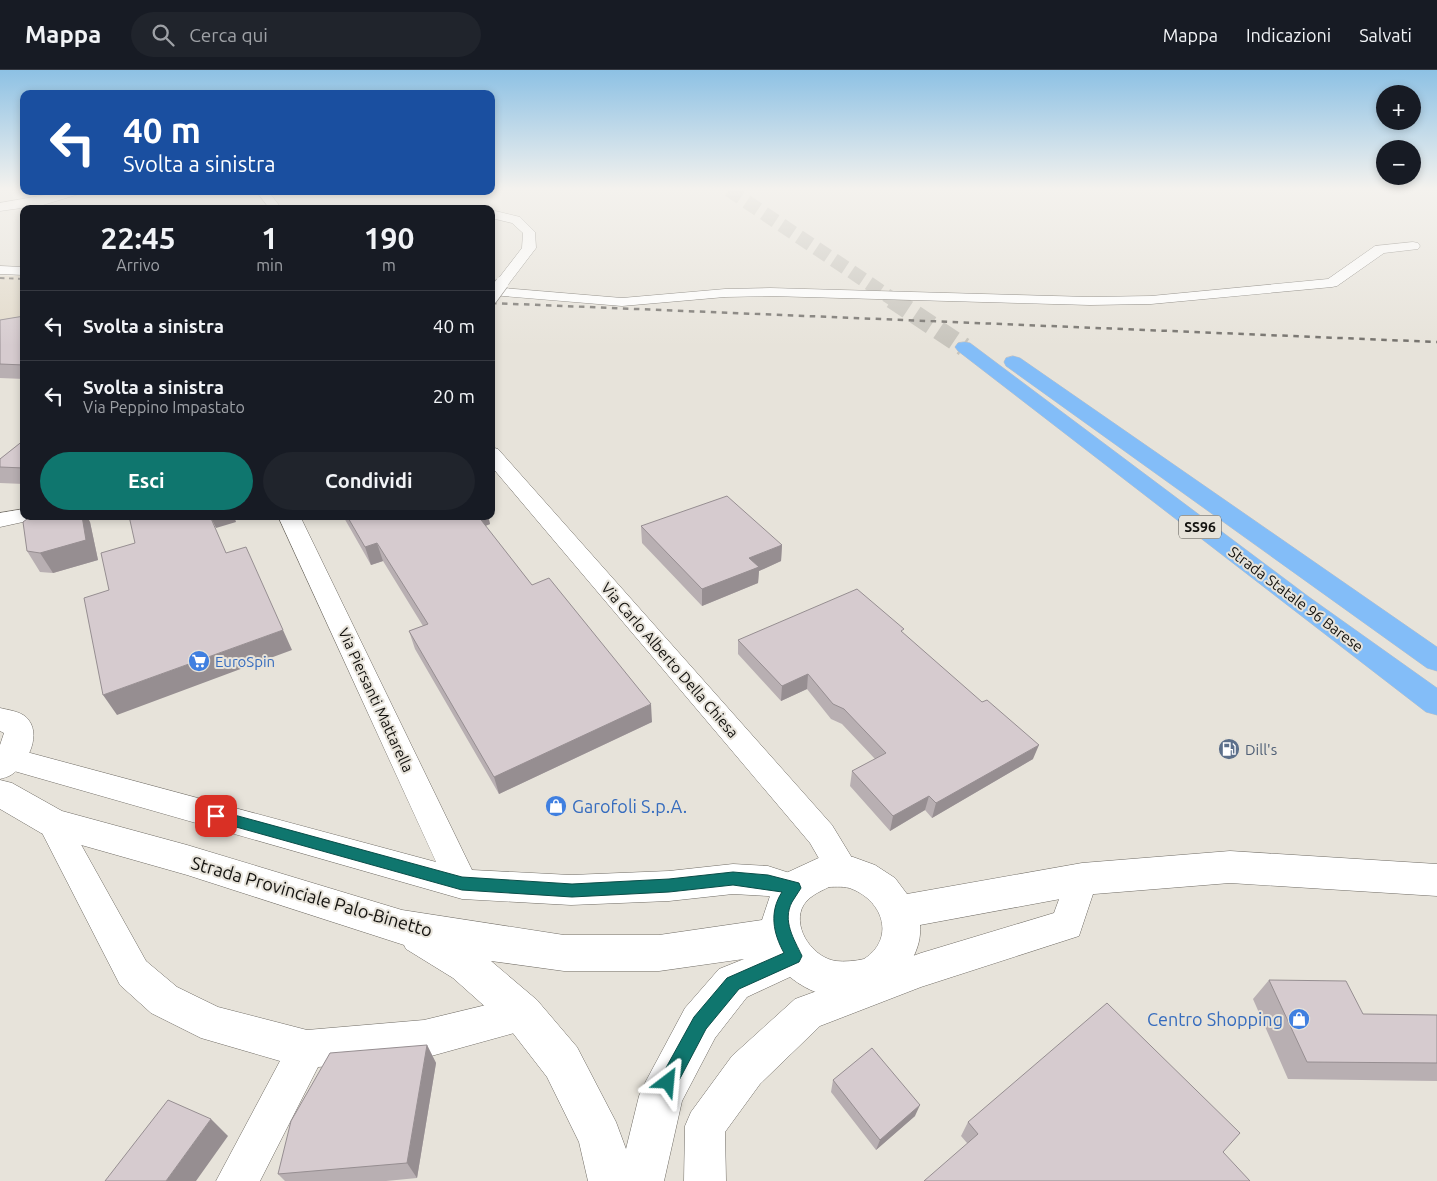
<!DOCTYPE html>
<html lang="it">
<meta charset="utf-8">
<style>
:root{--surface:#171b24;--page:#20242c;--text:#f1f3f6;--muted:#9ea1a6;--line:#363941;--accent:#0f766e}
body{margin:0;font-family:Ubuntu,sans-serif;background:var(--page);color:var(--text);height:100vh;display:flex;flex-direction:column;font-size:19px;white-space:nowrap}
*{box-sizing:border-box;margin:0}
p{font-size:16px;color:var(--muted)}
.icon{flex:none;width:28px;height:28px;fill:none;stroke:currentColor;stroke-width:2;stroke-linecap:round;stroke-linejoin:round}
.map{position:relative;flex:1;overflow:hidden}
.side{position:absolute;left:20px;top:135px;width:475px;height:315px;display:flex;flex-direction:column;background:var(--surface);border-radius:10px;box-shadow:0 2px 8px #0003}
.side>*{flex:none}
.top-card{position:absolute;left:20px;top:20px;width:475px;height:105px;border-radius:10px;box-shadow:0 2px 8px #0003;background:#1a4fa0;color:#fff;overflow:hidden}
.tools{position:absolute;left:1376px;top:15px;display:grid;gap:10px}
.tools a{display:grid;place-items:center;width:45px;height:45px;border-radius:50%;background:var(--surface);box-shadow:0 2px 8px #0003;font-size:25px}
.pin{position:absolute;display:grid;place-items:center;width:42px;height:42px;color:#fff;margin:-21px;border-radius:10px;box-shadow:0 2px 8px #0006}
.me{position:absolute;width:55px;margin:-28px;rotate:29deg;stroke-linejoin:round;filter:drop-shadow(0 0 4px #0008)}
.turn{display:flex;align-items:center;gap:18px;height:105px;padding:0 20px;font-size:22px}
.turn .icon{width:65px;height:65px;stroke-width:2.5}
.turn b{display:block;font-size:35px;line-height:42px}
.eta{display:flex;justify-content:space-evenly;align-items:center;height:85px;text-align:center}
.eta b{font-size:30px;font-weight:600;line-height:35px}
.button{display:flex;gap:10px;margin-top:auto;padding:10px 20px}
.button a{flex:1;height:58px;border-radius:30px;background:var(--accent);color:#fff;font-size:20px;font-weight:600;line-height:58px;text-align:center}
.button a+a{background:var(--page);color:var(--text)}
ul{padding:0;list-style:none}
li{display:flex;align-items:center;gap:15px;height:70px;padding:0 20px;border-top:1px solid var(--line)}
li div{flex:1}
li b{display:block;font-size:19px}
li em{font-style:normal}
header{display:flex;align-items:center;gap:30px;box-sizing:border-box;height:70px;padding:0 25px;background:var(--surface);border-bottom:1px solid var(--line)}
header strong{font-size:24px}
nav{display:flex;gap:28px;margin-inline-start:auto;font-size:18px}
.search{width:350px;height:45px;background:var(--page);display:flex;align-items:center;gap:12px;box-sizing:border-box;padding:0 18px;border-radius:28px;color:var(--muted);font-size:19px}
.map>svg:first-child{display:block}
.built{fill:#e2daca}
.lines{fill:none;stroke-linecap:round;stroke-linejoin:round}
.highway-tunnel-far1{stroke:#c7c4bc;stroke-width:14;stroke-dasharray:14 7;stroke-linecap:butt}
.highway-tunnel{stroke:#c7c4bc;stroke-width:19;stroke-dasharray:19 9;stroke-linecap:butt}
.street-casing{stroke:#706c65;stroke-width:1}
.secondary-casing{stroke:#706c65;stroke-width:1}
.highway-casing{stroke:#c2c1c1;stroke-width:1}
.street{fill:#fff;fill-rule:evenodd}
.secondary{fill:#fff;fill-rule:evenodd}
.highway{fill:#83bdf8;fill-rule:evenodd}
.rail-far1{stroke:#73706b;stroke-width:2;stroke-dasharray:4.5 4.5;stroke-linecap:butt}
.rail{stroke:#73706b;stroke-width:2.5;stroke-dasharray:5.5 5.5;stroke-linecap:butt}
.street-bridge-casing{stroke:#706c65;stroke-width:14;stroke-linecap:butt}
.street-bridge{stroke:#fff;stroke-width:13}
.wall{fill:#b8afb2}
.shaded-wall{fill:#968e91}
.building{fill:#d6cbcf;stroke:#968e91}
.route{fill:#0f766e;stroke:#0a4d48}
.labels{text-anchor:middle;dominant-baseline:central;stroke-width:4;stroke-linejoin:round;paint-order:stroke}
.shield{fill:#e7e3da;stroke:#53514c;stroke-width:1}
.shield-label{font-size:14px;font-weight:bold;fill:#13120f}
.street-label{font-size:15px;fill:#13120f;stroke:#e7e3da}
.shop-label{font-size:15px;fill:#366cbe;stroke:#e7e3da;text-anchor:start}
.service-label{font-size:15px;fill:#4e5e75;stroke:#e7e3da;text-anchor:start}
.near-shop-label{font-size:18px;fill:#366cbe;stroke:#e7e3da;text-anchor:start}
.near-street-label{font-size:18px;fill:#13120f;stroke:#e7e3da}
</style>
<header>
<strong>Mappa</strong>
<div class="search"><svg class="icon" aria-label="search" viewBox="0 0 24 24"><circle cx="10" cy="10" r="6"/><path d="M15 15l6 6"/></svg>Cerca qui</div>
<nav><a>Mappa</a><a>Indicazioni</a><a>Salvati</a></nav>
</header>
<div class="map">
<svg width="1437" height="1111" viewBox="0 0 1437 1111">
<rect width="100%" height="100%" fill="#e7e3da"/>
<!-- built -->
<path class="built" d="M0 206H24V250L0 249Z"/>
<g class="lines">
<!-- highway-tunnel-far1 -->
<path class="highway-tunnel-far1" d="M729 120 894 230"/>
<!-- highway-tunnel -->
<path class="highway-tunnel" d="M892 229 964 277"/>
<!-- street casing -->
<g class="street-casing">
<path id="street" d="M68 121H89L43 135 0 141V133Z
M256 121H268L282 139H270Z
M491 140 520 147 535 162 536 178 507 216 502 217 495 213 522 178 523 163 512 153 491 148Z
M1413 172 1418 173 1420 176 1418 179 1384 183 1337 216 1332 217 1151 234 1090 235 770 226 725 227 622 236 491 225V217L622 228 725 219 770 218 1090 227 1151 226 1328 209 1375 176Z
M0 196 24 197V205L0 204Z
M491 377 498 379 832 755 860 801 856 811 844 815 832 811 810 773 491 396Z
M24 439V446H34L32 450 0 457V443Z
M278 446H300L472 800 571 805 669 801 733 794 768 796 805 808 810 818 805 828 793 833 768 826 733 824 669 831 571 835 462 829 0 697V679L8 677 436 792Z
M53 740 64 744 146 891 177 917 218 937 307 960 424 950 523 926 536 931 542 944 536 957 424 988 318 997 260 1111H216L280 991 201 968 151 943 120 915 37 753 42 744Z
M1082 794 1094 799 1098 809 1079 866 921 917 820 956 760 1014 725 1062 726 1111H684L685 1056 691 1042 732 986 795 929 921 883 1054 843 1070 799Z"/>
</g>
<!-- secondary casing -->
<g class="secondary-casing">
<path id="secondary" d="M0 638C8 640 19 641 26 647 43 663 28 694 11 705 8 707 3 708 0 709V675L4 663 0 661Z
M0 710 12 713 62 741 187 775 402 840 564 865H659L762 850 772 820 786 803 825 785 853 787 875 795 895 808 907 824 1082 793 1230 781 1437 794V826L1230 813 1082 825 920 855C921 868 918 877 913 888 890 938 829 939 790 907L747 927 715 968 682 1031 664 1111H588L579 1072 547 1007 509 958 453 908 406 879 404 875 187 805 53 767 41 763 0 739ZM829 817C836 817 845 816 852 819 884 832 895 869 864 889 856 891 844 892 836 891 814 888 793 860 802 838 807 827 819 822 829 817ZM744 889 719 899 685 938 646 1011 639 1026 626 1079 616 1052 577 977 537 930 491 891 564 901H659Z"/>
</g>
<!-- highway casing -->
<g class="highway-casing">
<path id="highway" d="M964 272 970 273 1309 527 1437 618V645L1426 642 958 281 955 277 958 273Z
M1013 286 1020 288 1437 577V601L1427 598 1006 296 1004 292 1006 288Z"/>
</g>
<!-- street -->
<use href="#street" class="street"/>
<!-- secondary -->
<use href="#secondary" class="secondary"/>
<!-- highway -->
<use href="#highway" class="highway"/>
<!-- rail-far1 -->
<path class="rail-far1" d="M0 208 24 209"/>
<!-- rail -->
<path class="rail" d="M491 233 1437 272"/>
<!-- street-bridge casing -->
<g class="street-bridge-casing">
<path id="street-bridge" d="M491 228 502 213"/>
</g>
<!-- street-bridge -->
<use href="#street-bridge" class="street-bridge"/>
</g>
<!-- wall -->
<path class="wall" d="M24 246V309L0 308V250Z
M24 370V414L0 413V389Z
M343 446H488L490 454 485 456 532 515 652 652 499 724 415 579 409 561 423 556 383 491 371 495Z
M90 452 98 490 53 503 40 502 27 481Z
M641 456 782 475 781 491 759 501 758 513 702 536 642 473Z
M903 564 1033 689 932 748 925 740 890 761 850 716 852 701 875 689 842 654 831 649 807 619 781 631 738 584V570Z
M1269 910 1363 944 1437 945V1011L1288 1009 1253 929Z
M427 975 436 993 417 1108 386 1111H285L278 1104Z
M833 1010 915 1046 876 1080 831 1022Z
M968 1052 1223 1082 967 1073 961 1066Z"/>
<!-- shaded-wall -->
<path class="shaded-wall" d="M82 446H87L90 452 98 490 53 503 40 483Z
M210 446H234L236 452 216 458Z
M475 446H488L490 454 478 459Z
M377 473 383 491 371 495 365 477Z
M782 475 781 491 759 501 758 513 702 536V519L749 488Z
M283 560 292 580 117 645 103 625Z
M808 604 807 619 781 631 782 616Z
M651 634 652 652 499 724 494 707Z
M1039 675 1033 689 932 748 936 733Z
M929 726 925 740 890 761 893 746Z
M427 975 436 993 417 1108 407 1093Z
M920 1035 915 1046 876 1080 880 1070Z
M211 1049 228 1066 196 1111H166Z"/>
<!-- building -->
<path class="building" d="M24 246V295L0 294V250Z
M24 370V398L0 397V389Z
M727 426 782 475 749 488 759 497 702 519 641 456Z
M31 446H82L86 470 40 483 27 481 23 452Z
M129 446H210L226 483 246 477 283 560 103 625 84 528 109 520 101 483 135 473Z
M347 446H478L532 515 549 508 651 634 494 707 409 561 428 554 377 473 365 477Z
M857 519 904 559 901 561 982 632 987 630 1039 675 936 733 929 726 893 746 852 701 886 683 844 639 833 634 808 604 782 616 738 570Z
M1269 910 1346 911 1363 944 1437 945V993L1307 992Z
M1107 933 1240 1063 1223 1082 1250 1111H924L978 1064 968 1052Z
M427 975 407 1093 278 1104 291 1051 330 983Z
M872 978 920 1035 880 1070 833 1010Z
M168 1030 211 1049 166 1111H105Z"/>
<!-- sky -->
<linearGradient id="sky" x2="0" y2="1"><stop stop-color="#8dc1e4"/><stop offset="0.43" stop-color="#f4f2ee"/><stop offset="1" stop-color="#f4f2ee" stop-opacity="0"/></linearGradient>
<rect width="1437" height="276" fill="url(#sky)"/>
<!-- route -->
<path class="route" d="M216 740 462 807 572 814 669 809 733 802 768 805 799 813 801 818C798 823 795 827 792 832 782 851 794 869 802 886L799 892 739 919 706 959 675 1018 668 1021 662 1018 660 1012 662 1005 694 947 727 908 784 883C773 863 769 842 782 822L733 815 669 822 572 827 462 820 211 750 209 746 211 742Z"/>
<!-- icons -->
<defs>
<g id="supermarket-disc" transform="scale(1.125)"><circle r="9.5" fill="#3f7fe0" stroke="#e7e3da"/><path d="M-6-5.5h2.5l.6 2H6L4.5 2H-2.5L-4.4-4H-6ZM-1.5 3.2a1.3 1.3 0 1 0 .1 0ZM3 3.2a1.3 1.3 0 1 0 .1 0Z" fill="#fff"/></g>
<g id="fuel-disc" transform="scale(1.125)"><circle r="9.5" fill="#5c6f8a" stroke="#e7e3da"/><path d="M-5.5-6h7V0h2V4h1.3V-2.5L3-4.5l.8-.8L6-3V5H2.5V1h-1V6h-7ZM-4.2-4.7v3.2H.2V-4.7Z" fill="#fff"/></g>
<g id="shop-disc" transform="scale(1.125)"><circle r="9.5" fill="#3f7fe0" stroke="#e7e3da"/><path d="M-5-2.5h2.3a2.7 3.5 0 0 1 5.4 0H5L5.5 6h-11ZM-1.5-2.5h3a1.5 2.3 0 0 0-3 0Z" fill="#fff"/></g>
</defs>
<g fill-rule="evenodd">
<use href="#supermarket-disc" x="199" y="591"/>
<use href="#fuel-disc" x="1229" y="679"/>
<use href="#shop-disc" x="556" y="736"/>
<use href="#shop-disc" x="1299" y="949"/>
</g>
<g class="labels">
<!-- shield labels -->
<rect class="shield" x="1179" y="445.5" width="42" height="23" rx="4"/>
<g class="shield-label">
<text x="1200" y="457">SS96</text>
</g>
<!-- street labels -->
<g class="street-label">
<text transform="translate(1296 529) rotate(37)">Strada Statale 96 Barese</text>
<text transform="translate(670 590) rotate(49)">Via Carlo Alberto Della Chiesa</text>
<text transform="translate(376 630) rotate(65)">Via Piersanti Mattarella</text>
</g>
<!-- shop labels -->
<g class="shop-label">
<text x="215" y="591">EuroSpin</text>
</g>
<!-- service labels -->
<g class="service-label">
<text x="1245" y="679">Dill's</text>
</g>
<!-- near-shop labels -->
<g class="near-shop-label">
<text x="572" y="736">Garofoli S.p.A.</text>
<text x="1283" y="949" text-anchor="end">Centro Shopping</text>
</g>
<!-- near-street labels -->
<g class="near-street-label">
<text transform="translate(312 826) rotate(16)">Strada Provinciale Palo-Binetto</text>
</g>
</g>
</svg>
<div class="tools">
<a>+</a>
<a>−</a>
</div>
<div class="pin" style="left:216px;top:746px;background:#d93025"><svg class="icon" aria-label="arrive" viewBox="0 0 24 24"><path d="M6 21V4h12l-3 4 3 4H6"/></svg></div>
<svg class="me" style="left:668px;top:1012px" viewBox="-20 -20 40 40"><path d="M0-17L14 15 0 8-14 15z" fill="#0f766e" stroke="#fff" stroke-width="4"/></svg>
<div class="top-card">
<div class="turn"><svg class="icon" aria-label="left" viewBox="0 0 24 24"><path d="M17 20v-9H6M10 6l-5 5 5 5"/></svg><div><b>40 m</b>Svolta a sinistra</div></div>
</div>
<section class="side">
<div class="eta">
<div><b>22:45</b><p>Arrivo</p></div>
<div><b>1</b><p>min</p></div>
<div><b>190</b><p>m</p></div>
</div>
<ul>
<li><svg class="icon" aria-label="left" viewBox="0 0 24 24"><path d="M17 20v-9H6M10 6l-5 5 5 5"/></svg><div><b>Svolta a sinistra</b></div><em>40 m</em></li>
<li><svg class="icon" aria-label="left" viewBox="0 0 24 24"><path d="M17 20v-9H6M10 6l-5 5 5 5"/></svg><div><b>Svolta a sinistra</b><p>Via Peppino Impastato</p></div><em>20 m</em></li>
</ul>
<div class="button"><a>Esci</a><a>Condividi</a></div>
</section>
</div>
